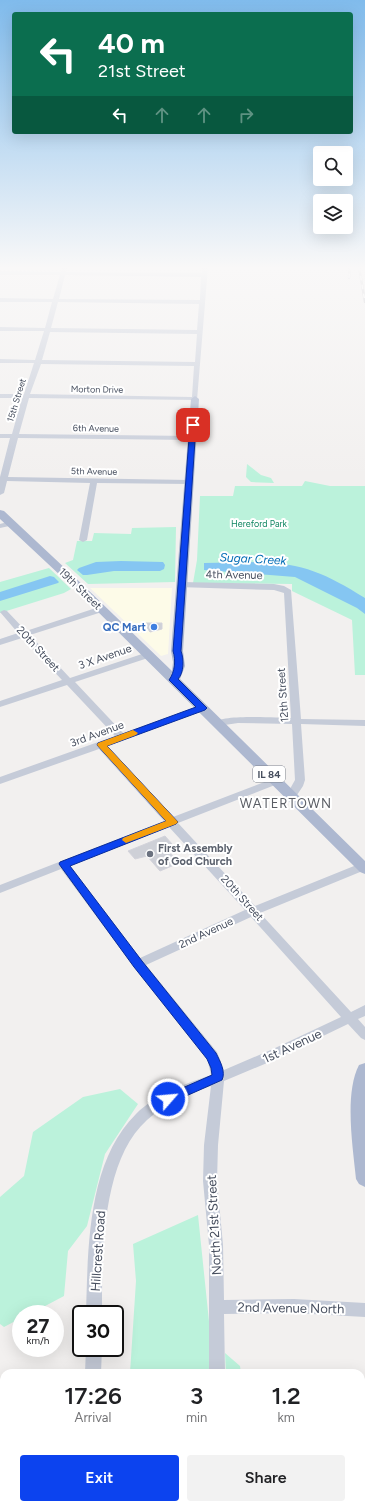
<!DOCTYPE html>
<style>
:root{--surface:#fff;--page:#f2f2f2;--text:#202124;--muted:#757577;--accent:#0c43ef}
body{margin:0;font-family:Figtree,sans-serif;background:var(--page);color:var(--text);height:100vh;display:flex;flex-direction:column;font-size:15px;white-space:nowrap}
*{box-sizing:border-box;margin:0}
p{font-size:13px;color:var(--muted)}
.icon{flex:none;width:22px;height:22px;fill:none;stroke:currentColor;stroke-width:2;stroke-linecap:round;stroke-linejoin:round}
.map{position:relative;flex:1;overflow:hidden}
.details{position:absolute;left:0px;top:1369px;width:365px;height:140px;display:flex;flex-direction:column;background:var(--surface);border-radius:12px 12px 0 0;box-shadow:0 4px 16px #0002}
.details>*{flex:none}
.guide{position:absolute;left:12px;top:12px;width:341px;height:122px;border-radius:4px;box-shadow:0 4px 16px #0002;background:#0b6e4f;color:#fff;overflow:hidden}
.buttons{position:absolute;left:313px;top:146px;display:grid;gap:8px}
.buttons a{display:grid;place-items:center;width:40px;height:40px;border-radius:4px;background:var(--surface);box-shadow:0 4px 16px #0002;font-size:20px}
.speed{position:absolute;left:12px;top:1305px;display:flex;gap:8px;font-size:20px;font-weight:700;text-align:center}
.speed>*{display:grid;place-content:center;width:52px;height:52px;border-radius:50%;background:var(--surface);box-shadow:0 4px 16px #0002;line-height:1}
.speed small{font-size:10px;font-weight:400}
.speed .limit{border:2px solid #111;border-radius:6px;background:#fff;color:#111}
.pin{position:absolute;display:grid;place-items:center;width:34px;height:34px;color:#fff;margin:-17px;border-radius:8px;box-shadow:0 2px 6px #0006}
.me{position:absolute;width:44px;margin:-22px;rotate:63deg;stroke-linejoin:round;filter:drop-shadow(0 0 3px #0008)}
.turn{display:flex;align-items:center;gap:14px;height:84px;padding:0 20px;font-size:18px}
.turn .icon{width:52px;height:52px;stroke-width:2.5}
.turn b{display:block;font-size:28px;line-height:34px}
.lanes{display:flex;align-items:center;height:38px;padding:0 20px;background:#0003;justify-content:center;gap:20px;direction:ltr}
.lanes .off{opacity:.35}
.eta{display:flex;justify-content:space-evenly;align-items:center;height:68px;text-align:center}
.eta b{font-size:24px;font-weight:600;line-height:28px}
.cta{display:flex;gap:8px;margin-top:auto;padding:8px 20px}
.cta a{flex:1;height:46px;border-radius:4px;background:var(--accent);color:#fff;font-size:16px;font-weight:600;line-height:46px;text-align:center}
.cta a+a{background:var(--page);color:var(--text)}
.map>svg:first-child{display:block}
.commercial{fill:#fdfbe8}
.green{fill:#bbf2db}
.water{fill:#85c6f2}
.building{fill:#ced0d7;stroke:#d3d3db}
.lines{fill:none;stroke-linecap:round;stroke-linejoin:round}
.minor{fill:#c5cbd8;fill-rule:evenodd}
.major{fill:#adb8d0;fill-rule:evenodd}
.rail-casing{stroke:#b1b2ba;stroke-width:2.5}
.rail{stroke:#fff;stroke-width:1.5;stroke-dasharray:4.5;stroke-linecap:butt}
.route{fill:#0c43ef;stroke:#082c9b}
.slow{fill:#f59e0b}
.shop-dot{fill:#3f7fe0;stroke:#fff;stroke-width:1.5}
.worship-dot{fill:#6b7280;stroke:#fff;stroke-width:1.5}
.labels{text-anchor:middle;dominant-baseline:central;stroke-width:4;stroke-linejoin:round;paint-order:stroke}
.far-street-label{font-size:9px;fill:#464e5e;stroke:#fff}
.far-park-label{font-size:9px;fill:#108662;stroke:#fff}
.shield{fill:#fff;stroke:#7e838e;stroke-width:1}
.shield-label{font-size:10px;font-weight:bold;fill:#464e5e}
.street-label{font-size:11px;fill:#464e5e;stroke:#fff}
.shop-label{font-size:11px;font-weight:bold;fill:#366cbe;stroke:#fff;text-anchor:end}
.worship-label{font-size:11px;font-weight:bold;fill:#5b616d;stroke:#fff;text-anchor:start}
.water-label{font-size:12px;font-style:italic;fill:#026cb5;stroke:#fff}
.quarter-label{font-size:13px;letter-spacing:1px;fill:#5b5e65;stroke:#fff}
.near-street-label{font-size:13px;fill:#464e5e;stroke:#fff}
</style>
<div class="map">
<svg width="365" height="1509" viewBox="0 0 365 1509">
<rect width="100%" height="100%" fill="#f2f0ef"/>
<!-- commercial -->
<path class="commercial" d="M90 588H172L168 654 161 656Z"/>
<!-- green -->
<path class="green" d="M247 464 261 475 271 478 274 483 251 482 246 477Z
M305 481 330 486H365V675H355L352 620 292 591V584L193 583 197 560 200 496H233L235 486H302Z
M176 527 175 582 88 584 65 563 73 560 77 541H92L94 533 131 534 132 528Z
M49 568 71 589 64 593 0 613V582Z
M120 1089 138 1104 105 1154 87 1226 68 1251 64 1296 30 1314H21V1318L4 1327 0 1324V1197L24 1176 33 1132 83 1097Z
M198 1215 210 1331 209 1373H130L136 1281 133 1244Z
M225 1353 240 1366 241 1373H226Z
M139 1505H208V1509H140Z"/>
<!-- water -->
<path class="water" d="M121 561 163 562 165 565 164 569 160 571H114L87 575H83L77 570 79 568 96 562Z
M257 562C304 563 326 574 365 598V614L357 608 295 577 204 570V563Z
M50 576 54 577 59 582 58 583 0 601V592Z"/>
<!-- building -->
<path class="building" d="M144 623H162V629L150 632Z
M165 836 172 844 166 848 179 863 160 871 147 856 135 859 128 851Z"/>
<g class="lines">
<!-- minor -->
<path class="minor" d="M62 267H68L66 272 202 273V267H208L197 400 29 398 19 434 192 436 196 438 192 440 18 438 8 477 189 480 193 482 189 484 97 483 87 540 83 542 79 540 90 483 7 481 4 493 0 495V477L10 438H0V434H12L22 398H0V394H24L34 363H0V359L35 360 44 331H0V327L45 328 52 302H0V298L53 299 60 275H0V271L61 272ZM65 275 201 277 200 300 59 299ZM58 302 199 304 197 330 51 328ZM50 332 197 334 195 362 42 360ZM41 364 194 366 192 397 30 394Z
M11 521H14V525L0 528V524Z
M181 582 274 584 284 586 291 590 301 719 365 720V726L301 724 305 780 303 786 295 798 291 799 286 796 295 780 292 724 238 723 218 726 213 723C222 714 277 718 291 718L284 593 274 590 178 587 177 585 178 583Z
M102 606 106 609 105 611 30 635 70 678 145 653H151L153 655 151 657 75 682 123 733 199 706H205L207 708 205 710 107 746 173 817 272 779 276 778 281 781 280 783 178 823 255 906 359 864H365V870L260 913 351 1012 365 1005V1016L358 1019 365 1027V1040L361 1038 348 1024 267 1063 224 1081 218 1145 217 1181 223 1245 224 1300 294 1299 365 1303V1317L294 1313 224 1314 225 1373H209V1245L203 1181 204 1145 211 1086C188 1094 165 1104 147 1120 101 1161 102 1257 102 1314H86C88 1250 87 1162 136 1114 156 1094 185 1084 211 1075L207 1058 134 967 61 869 0 893V885L164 821 99 749 0 784V777L115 736 67 685 0 707V701L62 680 22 638 0 645V639L18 633 0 612 4 610 7 611 26 631ZM169 827 245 910 140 958 70 866ZM251 917 341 1017 273 1049 224 1070 217 1052 146 965Z
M86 1348H102L101 1373H85Z
M84 1505H100V1509H84Z
M209 1505H225V1509H209Z"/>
<!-- major -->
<path class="major" d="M195 396 199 399 183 651 185 666 180 679 365 861V874L360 872 77 591 0 519V510L4 511 85 587 172 671 173 662 171 651 191 399Z
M365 1063V1187L359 1184 356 1179C353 1148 344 1094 359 1065Z"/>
<!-- rail casing -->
<g class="rail-casing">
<path id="rail" d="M359 267 365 302
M349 278 350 267"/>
</g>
<!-- rail -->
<use href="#rail" class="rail"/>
</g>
<!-- sky -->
<linearGradient id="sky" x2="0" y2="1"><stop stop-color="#80bbec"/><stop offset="0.56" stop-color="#f9f8f8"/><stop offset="1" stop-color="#f9f8f8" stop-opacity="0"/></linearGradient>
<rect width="365" height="478" fill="url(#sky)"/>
<!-- route -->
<path class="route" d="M193 423 196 425 181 651C184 659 184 673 178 679L207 708 205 710 107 746 178 822 176 824 70 866 142 961 216 1053C220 1061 226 1072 222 1080L168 1104 164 1103 162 1099 164 1096 212 1075 211 1068 207 1059 134 967 59 864 60 862 166 821 97 745 98 743 196 707 169 680C175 672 176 660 173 651L190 425Z"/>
<!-- slow -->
<path class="slow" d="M133 730 138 733 136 735 107 746 178 822 176 824 126 843 122 840 123 838 166 821 97 745 98 743Z"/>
<!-- markers -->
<circle class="shop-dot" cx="154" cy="627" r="4"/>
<circle class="worship-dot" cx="150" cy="854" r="4"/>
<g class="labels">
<!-- far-street labels -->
<g class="far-street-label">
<text transform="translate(97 389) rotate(1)">Morton Drive</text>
<text transform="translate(16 400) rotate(-73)">15th Street</text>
<text transform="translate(96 428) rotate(1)">6th Avenue</text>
<text transform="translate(94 471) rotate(1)">5th Avenue</text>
</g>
<!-- far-park labels -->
<g class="far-park-label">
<text x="259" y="523">Hereford Park</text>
</g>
<!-- shield labels -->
<rect class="shield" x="253" y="766" width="32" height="16" rx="3"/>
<g class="shield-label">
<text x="269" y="774">IL 84</text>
</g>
<!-- street labels -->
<g class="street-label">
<text transform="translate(234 575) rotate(1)">4th Avenue</text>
<text transform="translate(80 589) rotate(44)">19th Street</text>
<text transform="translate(38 649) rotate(47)">20th Street</text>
<text transform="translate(105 657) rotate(-19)">3 X Avenue</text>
<text transform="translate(283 695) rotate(-94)">12th Street</text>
<text transform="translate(97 734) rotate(-20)">3rd Avenue</text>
<text transform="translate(242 898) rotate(48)">20th Street</text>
<text transform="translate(206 933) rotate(-25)">2nd Avenue</text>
</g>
<!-- shop labels -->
<g class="shop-label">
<text x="146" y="627">QC Mart</text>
</g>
<!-- worship labels -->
<g class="worship-label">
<text x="158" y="848">First Assembly<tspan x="158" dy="13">of God Church</tspan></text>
</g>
<!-- water labels -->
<g class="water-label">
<text transform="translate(253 559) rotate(3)">Sugar Creek</text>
</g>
<!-- quarter labels -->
<g class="quarter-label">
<text x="286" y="803">WATERTOWN</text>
</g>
<!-- near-street labels -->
<g class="near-street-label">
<text transform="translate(292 1046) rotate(-25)">1st Avenue</text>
<text transform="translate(214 1225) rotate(-93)">North 21st Street</text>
<text transform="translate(98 1251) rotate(-86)">Hillcrest Road</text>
<text transform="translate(291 1308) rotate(1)">2nd Avenue North</text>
</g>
</g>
</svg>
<div class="buttons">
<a><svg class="icon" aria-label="search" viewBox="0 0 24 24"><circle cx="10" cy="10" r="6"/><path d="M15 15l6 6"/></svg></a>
<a><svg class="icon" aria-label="layers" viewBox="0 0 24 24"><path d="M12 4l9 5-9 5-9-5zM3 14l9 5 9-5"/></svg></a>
</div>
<div class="speed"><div>27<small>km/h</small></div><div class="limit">30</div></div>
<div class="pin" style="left:193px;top:425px;background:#d93025"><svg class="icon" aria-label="arrive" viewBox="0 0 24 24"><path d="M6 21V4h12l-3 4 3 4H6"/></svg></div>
<svg class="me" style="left:168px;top:1099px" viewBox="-20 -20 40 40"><circle r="17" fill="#0c43ef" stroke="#fff" stroke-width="3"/><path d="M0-11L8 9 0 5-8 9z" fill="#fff"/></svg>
<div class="guide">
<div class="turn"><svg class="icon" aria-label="left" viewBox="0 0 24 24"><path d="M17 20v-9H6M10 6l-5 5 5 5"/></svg><div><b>40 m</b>21st Street</div></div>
<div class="lanes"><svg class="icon" aria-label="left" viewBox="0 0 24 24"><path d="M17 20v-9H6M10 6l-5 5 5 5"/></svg><svg class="icon off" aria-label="ahead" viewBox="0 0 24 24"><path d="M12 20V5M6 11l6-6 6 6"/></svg><svg class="icon off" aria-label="ahead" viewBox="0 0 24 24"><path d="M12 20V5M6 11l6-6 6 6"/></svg><svg class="icon off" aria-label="right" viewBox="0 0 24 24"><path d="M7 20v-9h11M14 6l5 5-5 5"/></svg></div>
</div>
<section class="details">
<div class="eta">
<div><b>17:26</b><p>Arrival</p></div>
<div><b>3</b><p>min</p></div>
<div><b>1.2</b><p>km</p></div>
</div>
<div class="cta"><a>Exit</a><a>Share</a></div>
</section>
</div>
